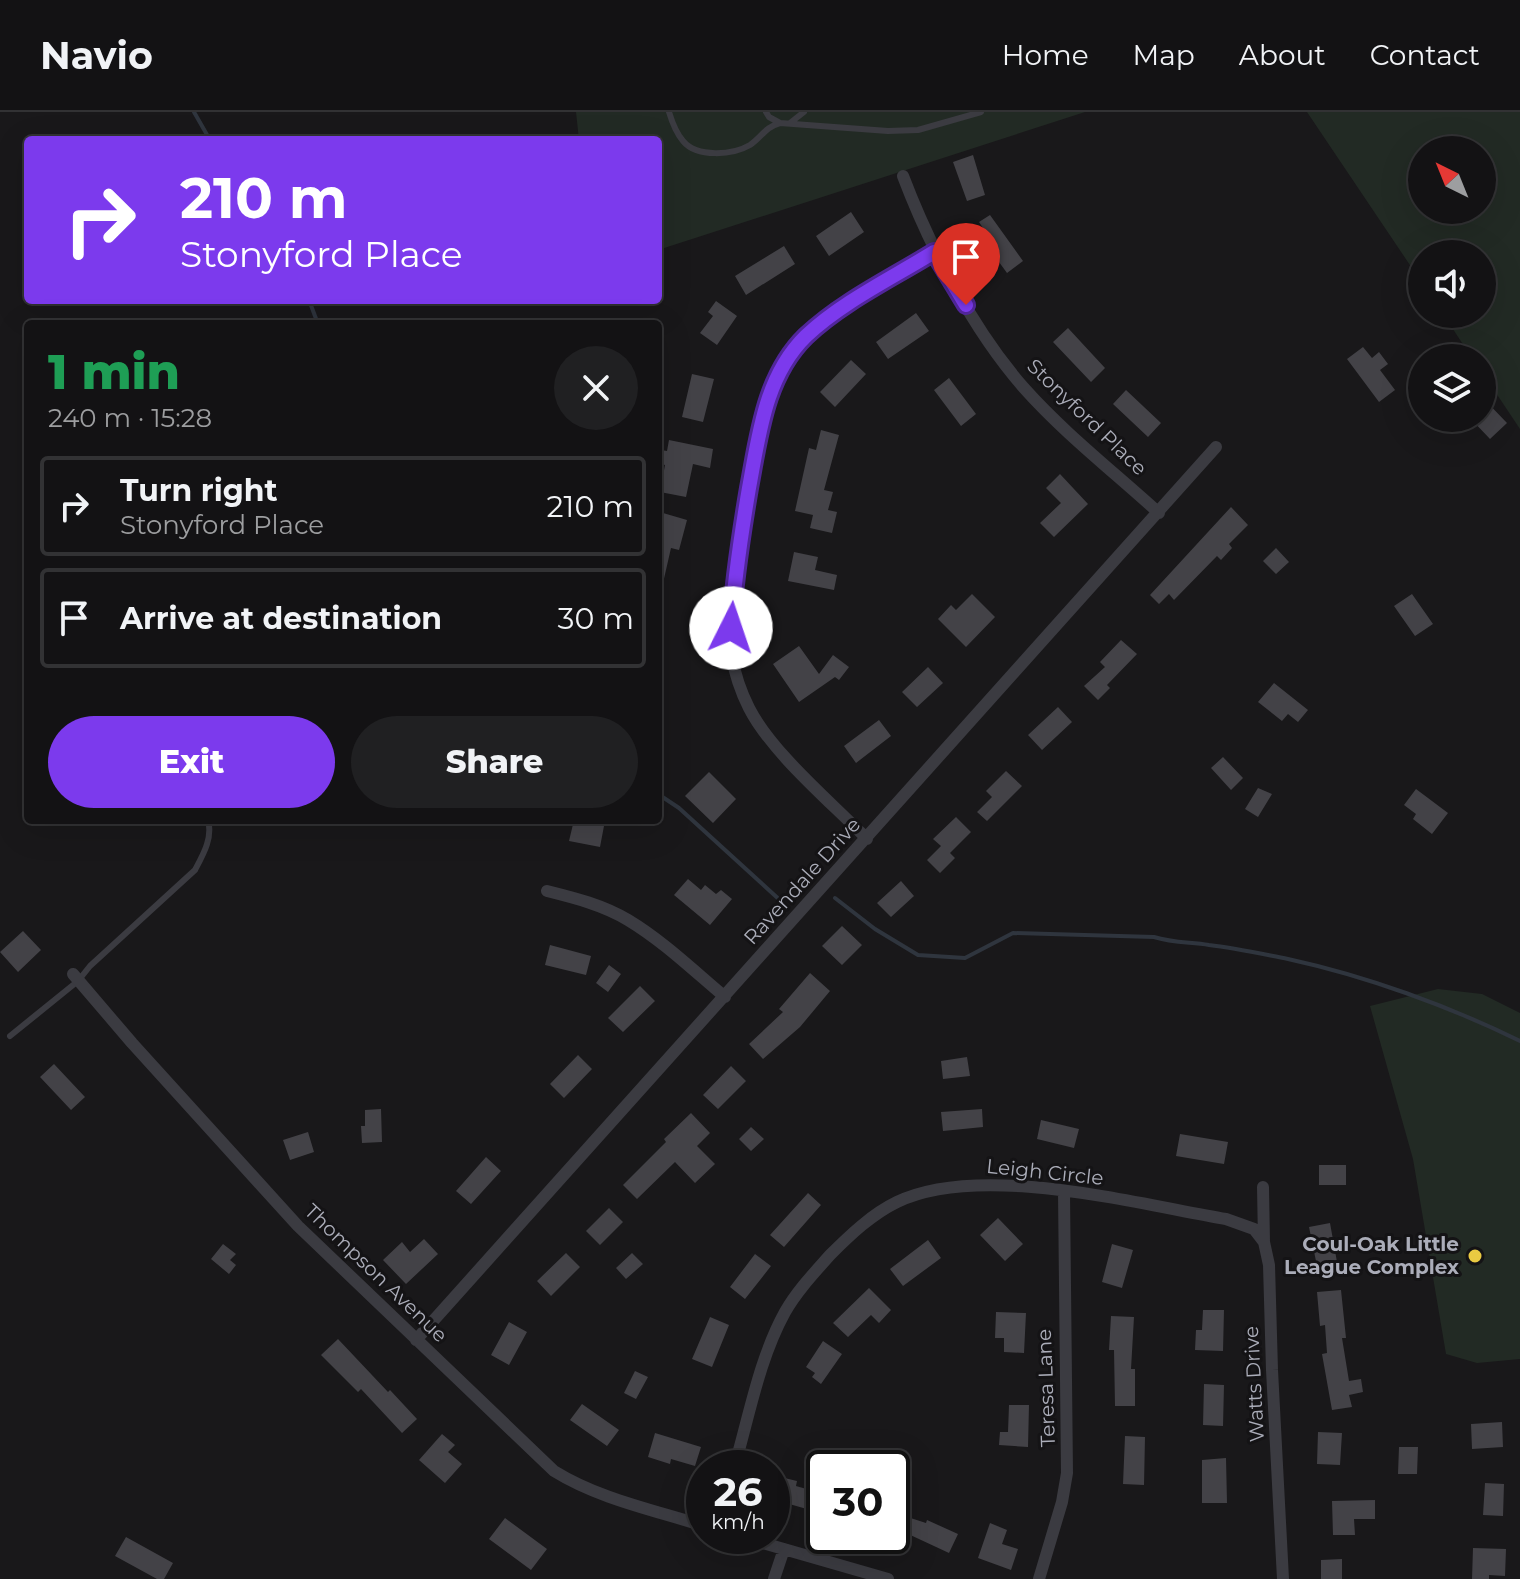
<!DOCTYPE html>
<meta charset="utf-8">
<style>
:root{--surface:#131214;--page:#202022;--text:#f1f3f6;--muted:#9d9ea0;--line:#323234;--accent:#7c3aed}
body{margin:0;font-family:Montserrat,sans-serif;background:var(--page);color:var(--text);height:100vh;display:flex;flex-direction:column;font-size:30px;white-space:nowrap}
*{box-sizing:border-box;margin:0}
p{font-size:26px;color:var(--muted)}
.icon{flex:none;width:44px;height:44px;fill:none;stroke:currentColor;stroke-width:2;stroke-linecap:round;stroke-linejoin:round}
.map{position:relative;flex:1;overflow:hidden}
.drawer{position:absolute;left:24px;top:208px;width:638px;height:504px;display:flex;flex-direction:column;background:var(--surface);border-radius:8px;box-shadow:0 8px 32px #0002,0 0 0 2px var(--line)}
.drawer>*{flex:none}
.hud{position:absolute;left:24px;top:24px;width:638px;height:168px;border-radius:8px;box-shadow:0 8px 32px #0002,0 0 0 2px var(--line);background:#7c3aed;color:#fff;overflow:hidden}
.needle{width:52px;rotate:317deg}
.controls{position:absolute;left:1408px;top:24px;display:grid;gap:16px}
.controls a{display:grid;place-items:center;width:88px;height:88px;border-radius:50%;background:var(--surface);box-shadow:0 8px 32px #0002,0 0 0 2px var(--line);font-size:40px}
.speed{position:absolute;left:686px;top:1338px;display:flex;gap:16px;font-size:40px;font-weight:700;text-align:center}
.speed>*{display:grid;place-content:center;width:104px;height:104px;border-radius:50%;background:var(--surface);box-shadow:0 8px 32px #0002,0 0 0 2px var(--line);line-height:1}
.speed small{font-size:20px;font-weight:400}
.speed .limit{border:4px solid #111;border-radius:12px;background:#fff;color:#111}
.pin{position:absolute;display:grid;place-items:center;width:68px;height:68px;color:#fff;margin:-82px -34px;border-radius:50% 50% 50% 0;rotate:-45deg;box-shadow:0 0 8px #0007}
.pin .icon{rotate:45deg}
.me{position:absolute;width:88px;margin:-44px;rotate:4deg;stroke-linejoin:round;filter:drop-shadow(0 0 6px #0008)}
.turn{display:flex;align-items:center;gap:28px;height:168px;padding:0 24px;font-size:36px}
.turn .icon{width:104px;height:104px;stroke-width:2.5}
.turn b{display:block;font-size:56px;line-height:68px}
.round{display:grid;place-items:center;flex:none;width:84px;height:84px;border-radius:42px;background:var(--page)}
.headline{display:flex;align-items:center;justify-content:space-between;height:136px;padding:0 24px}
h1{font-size:48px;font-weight:800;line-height:60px;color:#1e9e55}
.action{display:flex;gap:16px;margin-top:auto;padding:16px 24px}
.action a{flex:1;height:92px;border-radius:48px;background:var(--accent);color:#fff;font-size:32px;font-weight:800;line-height:92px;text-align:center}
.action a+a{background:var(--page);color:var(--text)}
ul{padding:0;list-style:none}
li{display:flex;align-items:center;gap:24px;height:100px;margin:0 16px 12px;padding:0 8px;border:4px solid var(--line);border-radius:8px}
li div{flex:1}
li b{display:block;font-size:30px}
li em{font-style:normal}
header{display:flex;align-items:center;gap:48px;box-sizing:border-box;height:112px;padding:0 40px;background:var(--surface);border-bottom:2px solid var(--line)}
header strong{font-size:38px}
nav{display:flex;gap:44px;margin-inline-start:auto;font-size:28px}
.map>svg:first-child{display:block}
.green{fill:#222a24;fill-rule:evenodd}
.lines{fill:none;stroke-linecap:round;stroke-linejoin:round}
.stream{stroke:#2f353e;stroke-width:4}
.building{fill:#434247}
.service{stroke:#3b3b41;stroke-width:6}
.minor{stroke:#3b3b41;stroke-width:12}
.route-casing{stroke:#51269a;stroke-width:20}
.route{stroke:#7c3aed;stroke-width:14}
.poi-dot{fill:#e9ca42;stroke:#141315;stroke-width:3}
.labels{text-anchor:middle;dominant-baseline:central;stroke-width:6;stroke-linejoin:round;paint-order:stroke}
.street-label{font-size:20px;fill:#abadb9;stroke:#141315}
.poi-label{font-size:20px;font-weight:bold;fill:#abadb9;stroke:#141315;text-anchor:end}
</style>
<header>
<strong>Navio</strong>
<nav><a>Home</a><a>Map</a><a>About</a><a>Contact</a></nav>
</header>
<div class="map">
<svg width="1520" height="1467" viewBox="0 0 1520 1467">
<rect width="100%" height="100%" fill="#19181a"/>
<!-- green -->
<path class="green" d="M576 0H1085L658 138V28H579Z
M1307 0H1520V317L1482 260V246H1472L1443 202H1482V142H1422V171ZM1422 38H1482V98H1422Z
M1438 877 1482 882 1520 901V1247L1477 1251 1446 1242 1413 1047 1370 894Z"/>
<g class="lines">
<!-- stream -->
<path class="stream" d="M194 0 210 28
M309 188 318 212
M658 682 679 696 782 790
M835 786 875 817 918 843 965 846 1013 821 1154 825C1173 831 1189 830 1209 833 1235 836 1262 842 1288 847 1366 864 1449 894 1520 929"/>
</g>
<!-- building -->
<path class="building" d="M973 43 985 83 967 89 953 50Z
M851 100 864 120 829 144 816 124Z
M990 103 1023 149 1007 161 980 124 985 119 979 110Z
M784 134 795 152 746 183 735 164Z
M716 189 737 204 717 233 700 221 713 204 708 200Z
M916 201 929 219 888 247 876 230Z
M1068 216 1105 256 1091 270 1053 230Z
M1363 235 1372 246 1379 240 1388 252 1380 258 1395 278 1379 290 1347 247Z
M851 248 866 262 835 295 820 280Z
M692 262 714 267 703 310 682 305Z
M949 266 976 302 961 314 934 278Z
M1126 278 1161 311 1148 325 1113 292Z
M1482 285 1507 311 1490 327 1470 306H1482Z
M821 318 839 323 824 378 833 380 828 398 837 400 832 421 810 416 813 403 795 399 809 336 816 338Z
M669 328 713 337 710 356 693 352 686 385 660 380 665 353 658 351 661 338 667 339Z
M1060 362 1088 392 1054 425 1040 411 1061 391 1046 376Z
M1231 395 1248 413 1229 432 1232 436 1221 448 1217 444 1174 488 1169 482 1159 492 1150 483Z
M663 401 687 408 679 438 671 436 663 471 658 470V419Z
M1276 436 1289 450 1276 462 1263 449Z
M794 440 818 445 815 458 837 463 834 478 788 469Z
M972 482 995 505 966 535 938 507 951 493 956 498Z
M1412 482 1433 512 1415 524 1394 494Z
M1121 528 1137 542 1107 573 1110 576 1098 588 1084 574 1105 555 1100 550Z
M799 534 819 562 833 543 849 555 839 568 835 565 799 590 773 552Z
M928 555 943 571 917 595 902 580Z
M1274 571 1308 598 1298 610 1288 602 1282 609 1258 590Z
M1058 595 1072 610 1042 638 1028 623Z
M879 608 891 624 856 651 844 634Z
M1223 645 1243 666 1231 678 1211 656Z
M1006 659 1022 674 987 709 977 700 992 685 986 679Z
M709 660 736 687 713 711 685 684Z
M1258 676 1272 682 1258 705 1245 697Z
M1416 677 1448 701 1432 722 1413 707 1416 702 1404 693Z
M956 705 971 720 950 741 955 746 940 761 927 748 941 734 933 727Z
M574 708 604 714 600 735 569 729Z
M688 767 701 778 705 773 716 782 721 778 732 787 710 813 674 783Z
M901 769 914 784 891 805 877 791Z
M842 814 862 833 842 853 822 834Z
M23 819 41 838 18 860 0 840Z
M550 833 591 844 586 863 545 853Z
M609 853 621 862 608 880 596 871Z
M810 861 830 879 800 915 763 947 749 932 783 900 779 897Z
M640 874 655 889 623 920 608 906Z
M578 943 592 957 564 986 550 972Z
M967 945 970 964 943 967 941 949Z
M54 952 85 985 71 998 40 965Z
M731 954 746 969 718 997 703 983Z
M381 997 382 1030 362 1031 361 1014H365V998Z
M982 997 983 1015 943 1019 941 1000Z
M691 1001 710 1021 697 1034 715 1052 695 1071 675 1050 637 1087 623 1073 666 1030 664 1027Z
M1041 1008 1079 1017 1074 1036 1037 1027Z
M751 1015 764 1027 751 1039 739 1027Z
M308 1020 314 1040 290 1048 283 1028Z
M1180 1022 1228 1030 1224 1052 1176 1044Z
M486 1045 501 1059 471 1092 456 1079Z
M1319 1053H1346V1073H1319Z
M808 1081 821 1093 784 1135 770 1123Z
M609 1096 623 1110 600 1133 586 1119Z
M998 1106 1023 1132 1005 1149 980 1123Z
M1330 1111 1337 1150 1317 1154 1309 1115Z
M424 1127 438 1142 406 1172 383 1148 402 1130 410 1140Z
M928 1128 941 1146 903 1174 890 1157Z
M223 1132 236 1142 230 1148 236 1153 229 1162 211 1147Z
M1112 1132 1133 1138 1122 1176 1102 1170Z
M566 1141 580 1155 551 1184 537 1169Z
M632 1141 643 1152 626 1167 616 1156Z
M755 1142 771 1154 745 1187 730 1175Z
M869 1176 891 1198 879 1211 871 1203 848 1225 833 1211Z
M1341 1178 1346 1226H1342L1349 1269 1361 1267 1363 1280 1349 1283 1352 1295 1332 1298 1322 1242 1327 1241 1325 1213 1320 1214 1317 1180Z
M1203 1198H1224L1223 1239 1195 1238 1196 1218H1202Z
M996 1200 1026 1201 1024 1241 1004 1240V1226H995Z
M1111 1204 1134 1205 1131 1257H1135V1294H1115L1114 1238H1109Z
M710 1205 729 1213 712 1255 692 1247Z
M509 1210 527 1220 509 1253 491 1243Z
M338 1227 388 1280 390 1278 417 1307 402 1321 361 1277 358 1280 321 1243Z
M823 1229 842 1242 821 1272 812 1265 815 1261 806 1255Z
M635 1259 648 1265 636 1287 624 1281Z
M1204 1272 1224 1273 1223 1314 1203 1313Z
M582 1292 619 1318 607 1334 570 1308Z
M1009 1293H1029L1028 1335 999 1333 1000 1320H1008Z
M1502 1310 1503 1335 1472 1337 1471 1312Z
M1318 1320 1342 1321 1340 1353 1317 1352Z
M655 1321 701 1335 695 1354 671 1347 670 1352 648 1345Z
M442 1322 455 1333 448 1340 462 1352 445 1371 419 1348Z
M1125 1324 1145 1325 1144 1373 1123 1372Z
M1399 1335H1418L1417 1362H1398Z
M1226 1346 1227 1391H1202V1348Z
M772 1363 797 1369 796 1374 824 1382V1402L772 1387Z
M1485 1371 1504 1372 1503 1404 1483 1403Z
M1375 1388V1407H1354L1355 1423H1333L1332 1389Z
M892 1400 926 1411 927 1408 958 1422 949 1441 906 1421 904 1427 892 1423Z
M505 1406 547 1437 531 1458 489 1427Z
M990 1411 1007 1418 1002 1432 1018 1437 1011 1458 978 1446Z
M126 1425 173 1451 164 1467H157L115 1444Z
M1473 1436 1506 1437 1505 1464 1489 1463V1467H1472Z
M1342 1447V1467H1321V1448Z"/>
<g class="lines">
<!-- service -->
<path class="service" d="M669 0C672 10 676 21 683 29 697 46 733 43 750 33 762 25 765 15 780 11
M766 0 769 5 780 11 888 19 918 18 981 0
M790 11 804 0
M10 924 78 869 90 854 195 758C203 743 213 726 208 708"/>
<!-- minor -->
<path class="minor" d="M903 64C930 135 973 218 1024 276 1064 321 1114 360 1159 401
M867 727C831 690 772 641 749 596 741 580 735 563 732 545 725 488 740 426 750 370 756 339 759 305 772 276 782 251 798 231 819 213L934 140
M547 779C575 786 603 793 628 808 663 829 694 859 725 885
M73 862 132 931 298 1114 554 1359C599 1387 654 1398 704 1414
M1263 1075 1264 1130 1269 1153 1272 1258 1283 1467
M416 1228 1216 335
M734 1356C749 1305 759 1247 785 1200 797 1179 814 1161 830 1143 850 1123 872 1102 897 1090 980 1050 1137 1092 1226 1107L1254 1117 1264 1130
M739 1424 888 1467
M774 1467 784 1437
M1039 1467 1062 1390 1067 1361 1064 1080"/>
</g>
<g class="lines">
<!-- route casing -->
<g class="route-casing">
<path id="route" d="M731 516C734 469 741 423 749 376 759 323 765 264 806 224 842 190 892 166 934 140L966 193"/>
</g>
<!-- route -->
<use href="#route" class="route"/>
</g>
<!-- markers -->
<circle class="poi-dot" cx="1475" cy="1144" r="8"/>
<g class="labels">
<!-- street labels -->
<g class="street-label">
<text transform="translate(1087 305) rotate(44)">Stonyford Place</text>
<text transform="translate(802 769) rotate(-48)">Ravendale Drive</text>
<text transform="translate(1045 1060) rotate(6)">Leigh Circle</text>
<text transform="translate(376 1161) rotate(44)">Thompson Avenue</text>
<text transform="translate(1254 1272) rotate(-93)">Watts Drive</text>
<text transform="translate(1046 1276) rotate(-92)">Teresa Lane</text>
</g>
<!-- poi labels -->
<g class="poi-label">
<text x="1459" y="1132">Coul-Oak Little<tspan x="1459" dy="23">League Complex</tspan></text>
</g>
</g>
</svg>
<div class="controls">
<a><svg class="needle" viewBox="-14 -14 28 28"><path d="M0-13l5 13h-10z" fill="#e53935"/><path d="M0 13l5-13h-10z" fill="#9d9ea0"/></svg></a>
<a><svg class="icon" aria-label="sound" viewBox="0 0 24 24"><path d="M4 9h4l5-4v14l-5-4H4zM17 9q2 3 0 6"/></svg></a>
<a><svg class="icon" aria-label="layers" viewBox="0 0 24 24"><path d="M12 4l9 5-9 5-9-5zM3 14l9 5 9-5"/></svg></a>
</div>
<div class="speed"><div>26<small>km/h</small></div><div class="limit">30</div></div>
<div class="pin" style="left:966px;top:193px;background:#d93025"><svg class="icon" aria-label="arrive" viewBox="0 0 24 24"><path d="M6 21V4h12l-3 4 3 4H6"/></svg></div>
<svg class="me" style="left:731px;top:516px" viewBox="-20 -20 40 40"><circle r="19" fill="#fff"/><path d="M0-13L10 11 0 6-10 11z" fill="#7c3aed"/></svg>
<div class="hud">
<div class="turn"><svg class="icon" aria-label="right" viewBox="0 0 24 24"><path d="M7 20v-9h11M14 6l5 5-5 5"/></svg><div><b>210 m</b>Stonyford Place</div></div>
</div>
<section class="drawer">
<div class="headline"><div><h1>1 min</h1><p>240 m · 15:28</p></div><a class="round"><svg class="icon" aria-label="close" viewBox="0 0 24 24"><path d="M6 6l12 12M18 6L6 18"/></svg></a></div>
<ul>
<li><svg class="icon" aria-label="right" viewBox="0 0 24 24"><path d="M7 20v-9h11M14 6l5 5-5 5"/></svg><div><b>Turn right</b><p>Stonyford Place</p></div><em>210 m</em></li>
<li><svg class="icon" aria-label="arrive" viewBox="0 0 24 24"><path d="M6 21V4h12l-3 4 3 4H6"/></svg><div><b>Arrive at destination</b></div><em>30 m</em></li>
</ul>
<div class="action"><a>Exit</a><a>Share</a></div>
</section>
</div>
